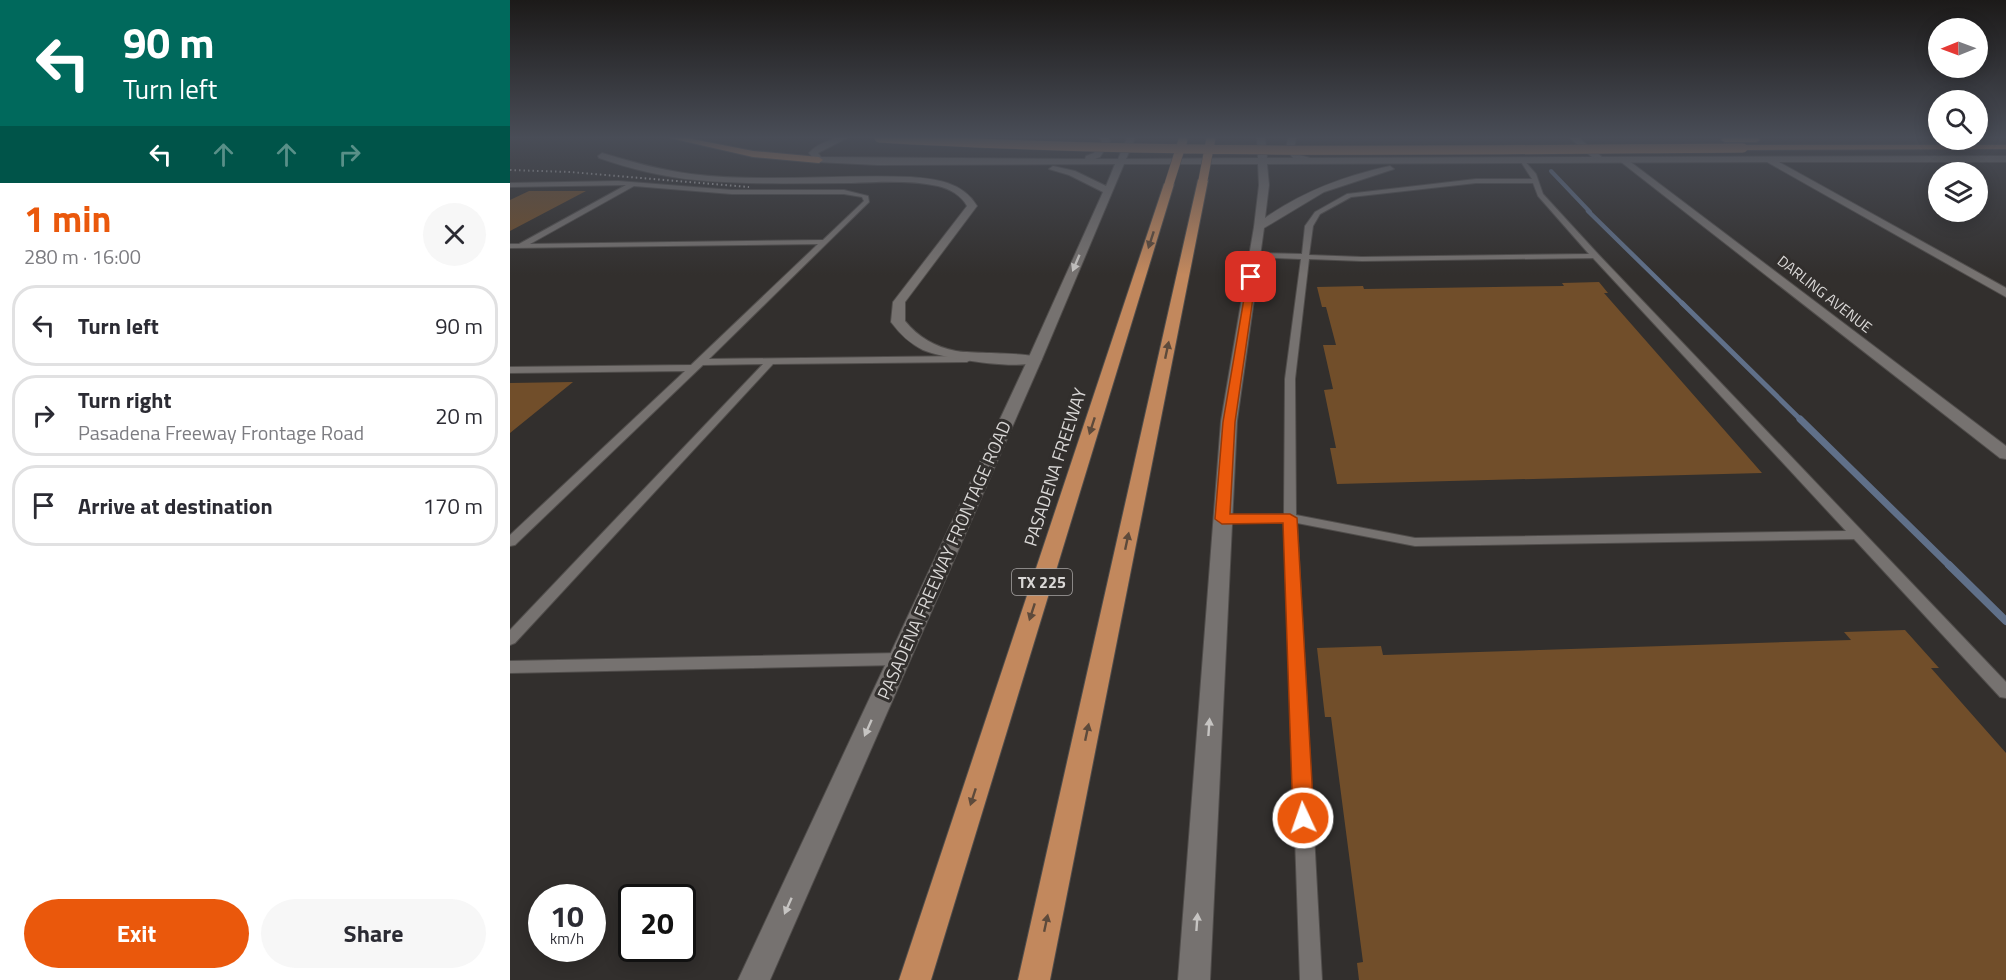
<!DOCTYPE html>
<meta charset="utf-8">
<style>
:root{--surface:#fff;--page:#f7f7f7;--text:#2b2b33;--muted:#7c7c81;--line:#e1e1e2;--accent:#ea580c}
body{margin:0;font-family:"Titillium Web",sans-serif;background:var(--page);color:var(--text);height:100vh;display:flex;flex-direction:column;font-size:22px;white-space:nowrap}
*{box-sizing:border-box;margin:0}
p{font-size:20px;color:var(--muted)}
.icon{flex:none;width:33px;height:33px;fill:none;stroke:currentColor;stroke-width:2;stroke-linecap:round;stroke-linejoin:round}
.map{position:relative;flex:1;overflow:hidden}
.panel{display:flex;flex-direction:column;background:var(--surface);width:510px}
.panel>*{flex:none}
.hud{background:#00695c;color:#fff;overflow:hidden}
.needle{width:39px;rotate:269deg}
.fabs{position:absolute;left:1418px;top:18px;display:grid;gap:12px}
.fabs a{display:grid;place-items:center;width:60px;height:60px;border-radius:50%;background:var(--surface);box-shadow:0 3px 15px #0003;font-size:30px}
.speed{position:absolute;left:18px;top:884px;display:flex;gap:12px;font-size:30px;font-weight:700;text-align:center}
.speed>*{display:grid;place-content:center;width:78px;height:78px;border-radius:50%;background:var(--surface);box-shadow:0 3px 15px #0003;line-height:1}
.speed small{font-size:15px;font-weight:400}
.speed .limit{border:3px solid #111;border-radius:9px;background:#fff;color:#111}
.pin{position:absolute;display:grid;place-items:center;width:51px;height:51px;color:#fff;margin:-26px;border-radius:12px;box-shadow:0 3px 9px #0006}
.me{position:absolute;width:66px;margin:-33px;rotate:357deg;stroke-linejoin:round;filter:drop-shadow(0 0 4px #0008)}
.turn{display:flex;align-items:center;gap:21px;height:126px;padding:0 24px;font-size:27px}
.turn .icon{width:78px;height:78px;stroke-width:2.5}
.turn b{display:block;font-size:42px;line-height:51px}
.lanes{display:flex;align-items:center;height:57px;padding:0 24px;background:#0003;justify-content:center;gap:30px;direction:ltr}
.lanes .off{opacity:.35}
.round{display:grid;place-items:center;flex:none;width:63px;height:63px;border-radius:32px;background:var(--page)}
.overview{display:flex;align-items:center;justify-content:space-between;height:102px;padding:0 24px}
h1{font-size:36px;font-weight:700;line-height:45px;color:var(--accent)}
.primary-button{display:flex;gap:12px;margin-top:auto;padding:12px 24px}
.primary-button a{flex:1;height:69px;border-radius:36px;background:var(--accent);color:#fff;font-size:24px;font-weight:700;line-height:69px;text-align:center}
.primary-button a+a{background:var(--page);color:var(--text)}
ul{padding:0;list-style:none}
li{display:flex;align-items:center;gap:18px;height:81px;margin:0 12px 9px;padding:0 12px;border:3px solid var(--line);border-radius:24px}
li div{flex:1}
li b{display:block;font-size:22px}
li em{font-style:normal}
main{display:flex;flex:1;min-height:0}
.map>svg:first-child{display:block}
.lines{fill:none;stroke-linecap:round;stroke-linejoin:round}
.stream-far4{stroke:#607089;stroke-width:4}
.stream-far3{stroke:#607089;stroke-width:4.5}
.stream-far2{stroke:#607089;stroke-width:5}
.stream-far1{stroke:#607089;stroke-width:7}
.stream{stroke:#607089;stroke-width:8}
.building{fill:#714e2a}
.lane-casing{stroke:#504d4b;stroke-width:2}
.street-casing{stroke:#504d4b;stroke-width:2}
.secondary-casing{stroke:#504d4b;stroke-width:2}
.highway-casing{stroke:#504d4b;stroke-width:2}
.lane{fill:#767270;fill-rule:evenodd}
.street{fill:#767270;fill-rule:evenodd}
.secondary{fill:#767270;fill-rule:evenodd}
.highway{fill:#c2885d;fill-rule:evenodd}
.rail{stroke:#c1bfbe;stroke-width:2;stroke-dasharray:1.5 3;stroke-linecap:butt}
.highway-bridge-casing{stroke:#504d4b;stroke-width:10;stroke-linecap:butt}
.highway-bridge{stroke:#c2885d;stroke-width:9}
.oneway{fill:#5d4a3b}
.oneway2{fill:#c6c4c2}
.route{fill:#ea580c;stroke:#983908;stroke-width:1.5}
.labels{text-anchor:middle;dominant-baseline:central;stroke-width:6;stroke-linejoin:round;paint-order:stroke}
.far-street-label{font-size:15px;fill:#dad8d7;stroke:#322f2d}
.shield{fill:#322f2d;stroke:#a8a5a4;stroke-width:1.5}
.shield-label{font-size:16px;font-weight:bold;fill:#dad8d7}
.street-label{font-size:18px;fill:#dad8d7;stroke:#322f2d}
</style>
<main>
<section class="panel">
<div class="hud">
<div class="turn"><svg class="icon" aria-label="left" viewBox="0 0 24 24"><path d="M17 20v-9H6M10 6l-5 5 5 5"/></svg><div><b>90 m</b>Turn left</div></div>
<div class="lanes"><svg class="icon" aria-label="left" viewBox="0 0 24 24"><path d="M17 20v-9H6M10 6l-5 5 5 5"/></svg><svg class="icon off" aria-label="ahead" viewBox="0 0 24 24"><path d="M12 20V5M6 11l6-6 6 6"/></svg><svg class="icon off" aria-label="ahead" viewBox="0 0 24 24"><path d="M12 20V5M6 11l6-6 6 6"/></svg><svg class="icon off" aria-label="right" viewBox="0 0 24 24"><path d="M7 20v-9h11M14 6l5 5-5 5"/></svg></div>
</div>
<div class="overview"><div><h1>1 min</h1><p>280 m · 16:00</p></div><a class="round"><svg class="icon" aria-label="close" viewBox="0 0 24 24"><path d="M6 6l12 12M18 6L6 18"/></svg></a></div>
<ul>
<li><svg class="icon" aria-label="left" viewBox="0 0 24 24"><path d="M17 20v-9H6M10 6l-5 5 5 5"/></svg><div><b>Turn left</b></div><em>90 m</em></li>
<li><svg class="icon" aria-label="right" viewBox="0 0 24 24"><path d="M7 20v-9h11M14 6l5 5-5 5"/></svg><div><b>Turn right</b><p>Pasadena Freeway Frontage Road</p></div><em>20 m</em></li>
<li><svg class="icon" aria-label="arrive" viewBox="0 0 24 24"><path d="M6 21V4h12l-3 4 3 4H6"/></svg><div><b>Arrive at destination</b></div><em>170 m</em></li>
</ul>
<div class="primary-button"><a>Exit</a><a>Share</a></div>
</section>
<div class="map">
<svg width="1496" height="980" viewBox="0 0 1496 980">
<rect width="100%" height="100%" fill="#322f2d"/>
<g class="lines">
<!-- stream-far4 -->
<path class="stream-far4" d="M1041 171 1080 212"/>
<!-- stream-far3 -->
<path class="stream-far3" d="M1078 211 1174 305"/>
<!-- stream-far2 -->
<path class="stream-far2" d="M1172 303 1292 421"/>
<!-- stream-far1 -->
<path class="stream-far1" d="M1290 419 1441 567"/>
<!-- stream -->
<path class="stream" d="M1439 565 1496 621"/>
</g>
<!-- building -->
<path class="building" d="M19 191H76L0 231V200Z
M1089 282 1098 293H1094L1252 473 827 484 820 448H826L814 390 823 389 813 345H826L816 307H812L807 287 853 286 854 289 1054 286 1052 283Z
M63 382 0 433V383Z
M1395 630 1429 668H1421L1496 753V980H849L847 963 853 962 821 717H815L807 648 871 646 873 655 1341 640 1334 632Z"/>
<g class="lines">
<!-- lane casing -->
<g class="lane-casing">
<path id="lane" d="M1009 159H1013L1026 174 1033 194 1088 254 1496 682V698L1490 697 1344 539 905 546 787 523 812 980H790L774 522 712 523 706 519 712 515 774 514 775 379 791 259 744 257 740 255 744 253 792 254 795 226 805 212 837 194 966 179H1022ZM966 183H1023L1028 196 1079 254 852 257 799 255 803 226 810 214 841 197ZM1083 258 1336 531 905 538 786 515 785 379 799 259 852 261Z
M108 181 222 190H334L358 196 359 202 199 359 457 356 462 359 457 362 263 364 5 643 0 645V630L253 364 193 365 5 545 0 546V535L175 371 0 373V367L181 365 308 244 0 248V244H9L116 185 0 187V183ZM124 186 222 194H334L352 197 354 201 313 240 20 244Z
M389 653 394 655 397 659 394 663 389 665 0 673V661Z"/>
</g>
<!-- street casing -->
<g class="street-casing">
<path id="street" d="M92 153C122 162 150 170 181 174 254 183 328 174 401 177 426 179 453 182 467 206L395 302V321C408 337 425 347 446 351 461 354 526 352 532 359 519 373 431 358 413 350 399 343 390 334 381 322L383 302 457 206C451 195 440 189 428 186 400 180 370 182 341 183 290 183 238 185 186 180 153 177 121 169 89 158L88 156Z
M1114 157 1496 446V459L1490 458 1111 162V158Z"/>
</g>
<!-- secondary casing -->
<g class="secondary-casing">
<path id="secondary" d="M325 138H337L308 153 311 157 575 159 576 156 584 153 592 141 589 138H598L600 141 590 157 585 159H608L617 138H625L616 159 748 158 747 138H755L757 158H783L776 149 778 138H786L784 149 790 155 800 158 1082 157 1060 138H1069L1092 157 1496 156V162H1269L1496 288V297L1257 162 757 164 759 185 755 218C794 191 834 176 880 166L884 169 814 192 754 228 727 421 700 980H668L711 421 744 227 749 185 748 164H614L532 359 260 980H228L518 359 593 192 559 175 539 169 543 166 565 171 596 186 605 164 368 165 306 162 299 153C306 145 315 142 325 138Z"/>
</g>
<!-- highway casing -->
<g class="highway-casing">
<path id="highway" d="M160 138H177L243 151 309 157 313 160 309 163 243 157Z
M1213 138H1248L1250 140 1246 142H1215L1211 140Z
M1233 145H1496V149L1230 150 1229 148Z
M693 177 698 180 540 980H508L688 180Z
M659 181 664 184 421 980H389L654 184Z"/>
</g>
<!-- lane -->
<use href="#lane" class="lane"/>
<!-- street -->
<use href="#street" class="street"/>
<!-- secondary -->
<use href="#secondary" class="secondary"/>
<!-- highway -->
<use href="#highway" class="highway"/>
<!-- rail -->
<path class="rail" d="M0 170 60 172 239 187"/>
<!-- highway-bridge casing -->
<g class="highway-bridge-casing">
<path id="highway-bridge" d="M369 138C657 155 945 150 1233 148
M693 180 701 138
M659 184 673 140"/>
</g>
<!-- highway-bridge -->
<use href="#highway-bridge" class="highway-bridge"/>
</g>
<!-- one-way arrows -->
<defs><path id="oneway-solid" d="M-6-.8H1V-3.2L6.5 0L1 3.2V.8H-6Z" transform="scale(1.5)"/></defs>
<g class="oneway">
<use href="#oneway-solid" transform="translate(641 240) rotate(108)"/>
<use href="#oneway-solid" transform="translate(657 350) rotate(-78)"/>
<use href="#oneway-solid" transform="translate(582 426) rotate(108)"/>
<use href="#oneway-solid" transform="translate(617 541) rotate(-78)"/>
<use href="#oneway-solid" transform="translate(522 612) rotate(108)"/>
<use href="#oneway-solid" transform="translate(577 732) rotate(-78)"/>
<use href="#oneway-solid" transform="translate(463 797) rotate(108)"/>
<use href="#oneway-solid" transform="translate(536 923) rotate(-78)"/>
</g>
<g class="oneway2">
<use href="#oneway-solid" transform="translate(566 263) rotate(113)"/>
<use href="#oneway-solid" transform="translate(699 727) rotate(-86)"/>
<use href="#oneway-solid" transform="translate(358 728) rotate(114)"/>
<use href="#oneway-solid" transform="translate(278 906) rotate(114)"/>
<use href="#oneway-solid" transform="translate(687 922) rotate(-86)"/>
</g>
<!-- sky -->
<linearGradient id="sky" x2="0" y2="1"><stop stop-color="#1c1a19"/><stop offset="0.5" stop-color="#494d57"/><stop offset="1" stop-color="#494d57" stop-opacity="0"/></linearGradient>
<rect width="1496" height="275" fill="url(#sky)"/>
<!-- route -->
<path class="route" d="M738 275 746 277 725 422 720 514H780L787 518 804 818 801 825 793 828 786 825 783 818 773 523 712 524 705 519 713 422Z"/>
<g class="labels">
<!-- far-street labels -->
<g class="far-street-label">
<text transform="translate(1315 294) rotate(38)">DARLING AVENUE</text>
</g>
<!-- shield labels -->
<rect class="shield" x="502" y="569" width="60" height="26" rx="4.5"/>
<g class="shield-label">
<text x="532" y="582">TX 225</text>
</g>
<!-- street labels -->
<g class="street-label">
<text transform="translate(545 467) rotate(-72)">PASADENA FREEWAY</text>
<text transform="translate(434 560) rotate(-66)">PASADENA FREEWAY FRONTAGE ROAD</text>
</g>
</g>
</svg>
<div class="fabs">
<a><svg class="needle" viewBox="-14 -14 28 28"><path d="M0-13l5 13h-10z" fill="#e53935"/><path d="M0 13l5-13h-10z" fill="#7c7c81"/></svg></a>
<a><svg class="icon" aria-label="search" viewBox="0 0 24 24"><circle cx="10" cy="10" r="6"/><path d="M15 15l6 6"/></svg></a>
<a><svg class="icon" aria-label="layers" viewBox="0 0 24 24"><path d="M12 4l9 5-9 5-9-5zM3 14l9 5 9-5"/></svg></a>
</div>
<div class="speed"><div>10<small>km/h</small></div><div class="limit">20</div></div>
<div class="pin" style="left:741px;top:277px;background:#d93025"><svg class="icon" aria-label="arrive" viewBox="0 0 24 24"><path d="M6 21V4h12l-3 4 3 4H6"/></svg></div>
<svg class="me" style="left:793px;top:818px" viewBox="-20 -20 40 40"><circle r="17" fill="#ea580c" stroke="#fff" stroke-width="3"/><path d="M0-11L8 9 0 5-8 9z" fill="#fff"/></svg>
</div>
</main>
